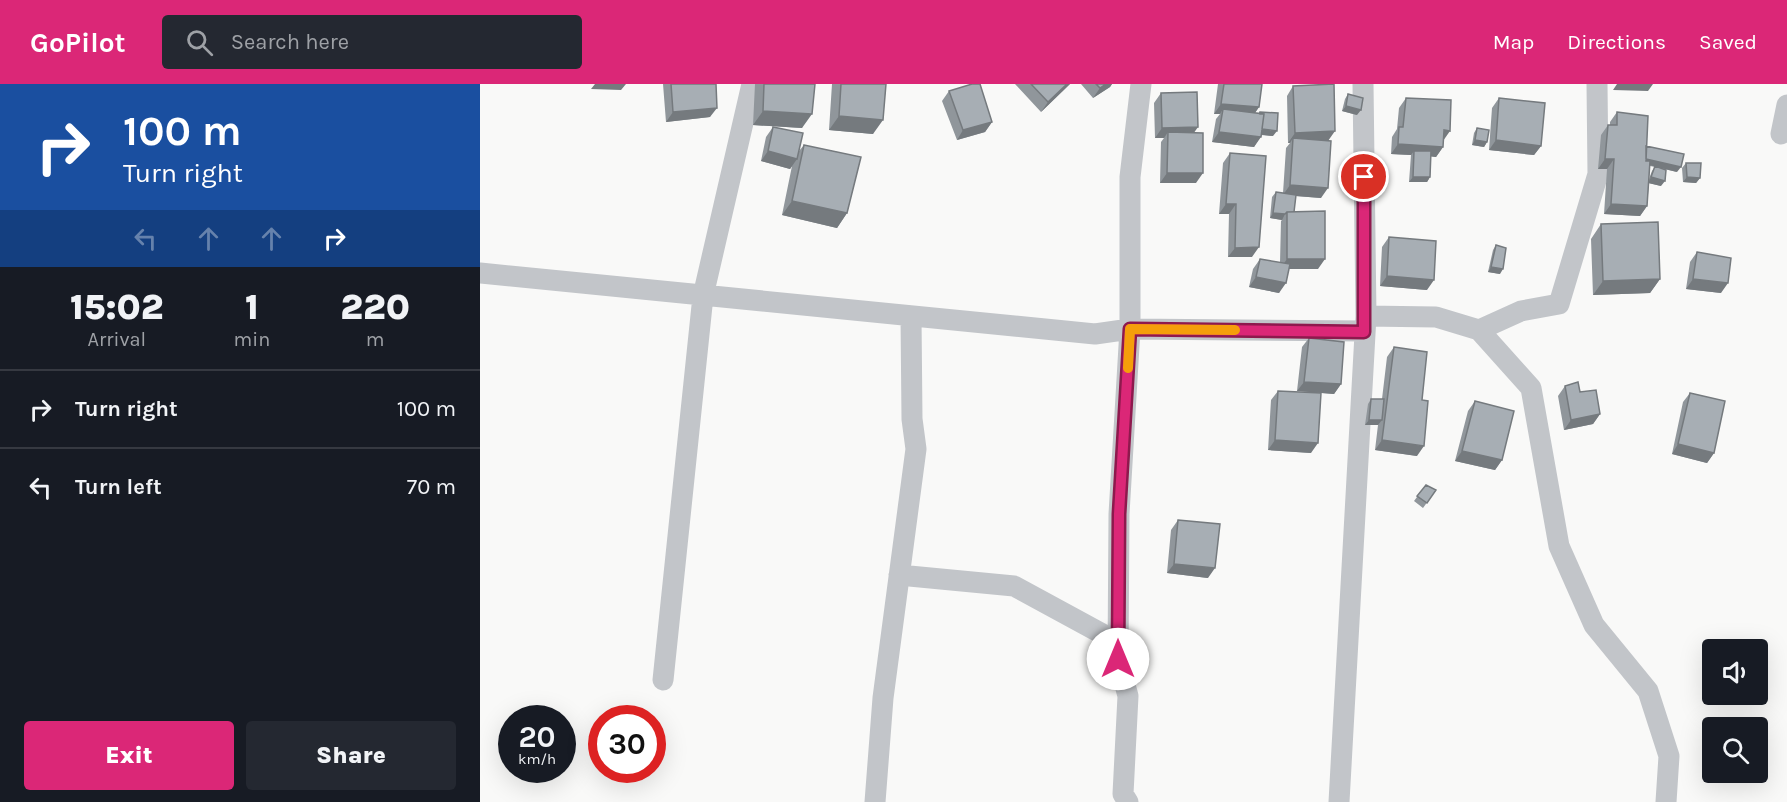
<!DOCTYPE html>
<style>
:root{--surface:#171b24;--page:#242831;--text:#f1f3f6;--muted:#9ea1a6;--line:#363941;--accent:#db2777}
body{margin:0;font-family:Karla,sans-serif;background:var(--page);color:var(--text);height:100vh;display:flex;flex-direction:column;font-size:22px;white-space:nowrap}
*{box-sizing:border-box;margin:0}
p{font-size:20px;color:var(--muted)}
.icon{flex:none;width:33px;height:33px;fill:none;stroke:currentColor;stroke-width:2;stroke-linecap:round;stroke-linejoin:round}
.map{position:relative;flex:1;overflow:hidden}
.details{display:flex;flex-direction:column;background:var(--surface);width:480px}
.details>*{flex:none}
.hud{background:#1a4fa0;color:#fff;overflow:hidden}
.tools{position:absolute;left:1222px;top:555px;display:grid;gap:12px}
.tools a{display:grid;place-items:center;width:66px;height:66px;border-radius:6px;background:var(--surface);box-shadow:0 6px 24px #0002;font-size:30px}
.speed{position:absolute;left:18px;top:621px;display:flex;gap:12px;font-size:30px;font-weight:700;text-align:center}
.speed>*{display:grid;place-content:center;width:78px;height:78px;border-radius:50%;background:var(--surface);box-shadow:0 6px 24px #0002;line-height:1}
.speed small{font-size:15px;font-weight:400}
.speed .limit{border:9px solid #d22;background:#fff;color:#111}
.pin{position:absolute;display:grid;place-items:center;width:51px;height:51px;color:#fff;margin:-26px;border:3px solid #fff;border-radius:50%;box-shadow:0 2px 6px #0007}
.me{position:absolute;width:66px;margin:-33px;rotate:0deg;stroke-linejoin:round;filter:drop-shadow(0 0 4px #0008)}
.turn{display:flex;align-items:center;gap:21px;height:126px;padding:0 24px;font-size:27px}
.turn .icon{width:78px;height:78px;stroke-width:2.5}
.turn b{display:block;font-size:42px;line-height:51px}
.lanes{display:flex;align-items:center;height:57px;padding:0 24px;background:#0003;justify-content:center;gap:30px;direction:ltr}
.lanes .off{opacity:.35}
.eta{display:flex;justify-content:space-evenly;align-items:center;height:102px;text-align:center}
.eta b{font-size:36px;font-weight:800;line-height:42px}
.primary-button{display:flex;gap:12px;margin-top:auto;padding:12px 24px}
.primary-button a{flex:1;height:69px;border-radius:6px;background:var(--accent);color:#fff;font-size:24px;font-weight:800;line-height:69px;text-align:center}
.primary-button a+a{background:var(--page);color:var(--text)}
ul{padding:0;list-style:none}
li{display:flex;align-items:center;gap:18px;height:78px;padding:0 24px;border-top:2px solid var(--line)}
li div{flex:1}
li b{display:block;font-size:22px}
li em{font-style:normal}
header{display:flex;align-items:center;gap:36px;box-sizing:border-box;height:84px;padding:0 30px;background:var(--accent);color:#fff}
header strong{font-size:28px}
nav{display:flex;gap:33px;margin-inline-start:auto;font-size:21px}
.search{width:420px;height:54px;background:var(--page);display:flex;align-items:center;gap:15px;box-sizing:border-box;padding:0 21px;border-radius:6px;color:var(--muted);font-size:22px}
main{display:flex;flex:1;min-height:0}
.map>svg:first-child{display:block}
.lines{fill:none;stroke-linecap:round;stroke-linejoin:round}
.minor{stroke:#c2c5c9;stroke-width:21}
.wall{fill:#90969b;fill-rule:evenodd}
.shaded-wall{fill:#757a7e}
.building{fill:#a7aeb4;stroke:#757a7e;stroke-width:1.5}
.route-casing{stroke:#8e194d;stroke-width:15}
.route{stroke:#db2777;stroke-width:10}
.slow{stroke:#f59e0b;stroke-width:10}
</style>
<header>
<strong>GoPilot</strong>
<div class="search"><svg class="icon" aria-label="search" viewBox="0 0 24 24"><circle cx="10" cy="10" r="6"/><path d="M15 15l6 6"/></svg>Search here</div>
<nav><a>Map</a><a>Directions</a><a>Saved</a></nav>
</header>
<main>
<section class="details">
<div class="hud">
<div class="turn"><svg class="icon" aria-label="right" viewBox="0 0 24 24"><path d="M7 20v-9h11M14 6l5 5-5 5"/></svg><div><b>100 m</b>Turn right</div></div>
<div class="lanes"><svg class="icon off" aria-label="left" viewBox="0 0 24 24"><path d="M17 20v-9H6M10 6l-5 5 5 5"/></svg><svg class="icon off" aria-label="ahead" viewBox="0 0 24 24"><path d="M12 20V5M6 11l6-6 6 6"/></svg><svg class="icon off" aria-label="ahead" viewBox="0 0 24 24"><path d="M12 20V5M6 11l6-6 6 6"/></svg><svg class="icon" aria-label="right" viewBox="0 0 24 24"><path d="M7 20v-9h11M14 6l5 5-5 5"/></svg></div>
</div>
<div class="eta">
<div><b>15:02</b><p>Arrival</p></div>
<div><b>1</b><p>min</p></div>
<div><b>220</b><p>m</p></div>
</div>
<ul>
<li><svg class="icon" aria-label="right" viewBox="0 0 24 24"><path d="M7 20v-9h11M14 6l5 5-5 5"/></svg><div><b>Turn right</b></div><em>100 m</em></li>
<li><svg class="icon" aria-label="left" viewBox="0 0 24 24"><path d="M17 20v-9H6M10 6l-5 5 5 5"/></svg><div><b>Turn left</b></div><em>70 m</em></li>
</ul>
<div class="primary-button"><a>Exit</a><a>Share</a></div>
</section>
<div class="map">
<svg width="1307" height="718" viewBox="0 0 1307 718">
<rect width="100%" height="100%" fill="#f9f9f8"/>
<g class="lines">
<!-- minor -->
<path class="minor" d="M1301 50 1307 21
M0 189 615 250 650 245 884 247
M886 232 956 233 999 246 1051 304 1079 462 1114 541 1168 607 1189 672 1186 718
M999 246 1041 227 1079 220 1118 90 1117 0
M419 491 534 502 639 559
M183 596 223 212 272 0
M395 718 403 614 436 365 432 335 431 233
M648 718 643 710 648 612 638 575 639 430 650 245V93L661 0
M859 718 886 232 883 0"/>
</g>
<!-- wall -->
<path class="wall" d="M183 0H236L230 33 186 38Z
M275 0H335L322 44 273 41Z
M352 0H406L393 50 349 46Z
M535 0H590L561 28Z
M601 0H632L630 3 613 14Z
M738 0H782L779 23 775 29 779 30 780 28 793 52 781 51 774 63 732 58 736 35 740 30H734Z
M813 2 849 57 841 114 816 112 814 128 838 185H809L799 209 769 203 773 185 780 175 800 179 801 137 802 136 790 134 792 113 796 108 803 109 806 64 810 59H808L807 12Z
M469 7 512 38 505 48 477 56 462 17Z
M681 9 714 49 716 99H680L681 58 684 54H675L674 19Z
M868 10 877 31 862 27 865 15Z
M926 14 963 56V63L956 73 951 72 950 93 947 98H929L931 71 911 70 912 53 917 45 919 24Z
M1019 14 1061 62 1054 71 1009 66 1012 24Z
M1137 28 1166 62 1197 88 1180 84 1181 102 1169 99 1167 122 1160 132 1124 130 1127 85H1118L1121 51 1128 41H1130V38ZM1170 82 1175 83 1172 87 1169 95Z
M293 43 319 67 324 61 367 129 357 144 302 131 312 82 310 85 281 77 286 53Z
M997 44 1007 58 1004 63 992 61 994 49Z
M750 69 772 173H748L749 130H739L743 79Z
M1206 79 1220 94 1216 99 1203 98 1202 84Z
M1121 140 1180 195 1170 209 1113 211 1111 155Z
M909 153 947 206 900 202 902 163Z
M1016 161 1020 190 1008 188 1013 166Z
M1217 168 1241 209 1206 205 1210 178Z
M829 254 861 300 854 310 817 307 822 263Z
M914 263 937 372 895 366 898 341H885L888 320 891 315H902L907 273Z
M1085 302 1100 308 1120 330 1113 340 1084 346 1078 312Z
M798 307 831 369 788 366 791 316Z
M1210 309 1234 369 1227 379 1192 370 1203 318Z
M995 317 1022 376 1015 386 975 377 988 327Z
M946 401 956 406 943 424 934 417Z
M698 436 728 494 687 489 691 446Z"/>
<!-- shaded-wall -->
<path class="shaded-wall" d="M115 0H146L141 6 111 5Z
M587 0H590L561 28 568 18Z
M626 0H632L630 3 613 14 620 4Z
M1137 0H1173L1168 7 1133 6Z
M741 20 779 23 772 33 743 25 740 30H734Z
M866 22 881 26 877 31 862 27Z
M237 24 230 33 186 38 193 28Z
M283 27 332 30 322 44 273 41Z
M359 32 403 36 393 50 349 46Z
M512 38 505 48 477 56 483 46Z
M718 43 711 53 688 48 684 54H675L682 44Z
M779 45 797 47 793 52 776 50Z
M964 46 970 47 963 57Z
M855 47 848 57 813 54 810 59H808L815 49Z
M739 48 781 53 774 63 732 58Z
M995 56 1007 58 1004 63 992 61Z
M1016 56 1061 62 1054 71 1009 66Z
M918 60 963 63 956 73 934 71V67L931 71 911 70Z
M288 67 317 75 310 85 281 77Z
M1164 74 1201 83 1197 88 1161 79Z
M1125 75H1134L1127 85H1118Z
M687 89H723L716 99H680Z
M933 93H950L947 98H929Z
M1171 93 1185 97 1181 102 1168 99Z
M1207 93 1220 94 1216 99 1203 98Z
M810 101 848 104 841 114 803 111Z
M312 117 367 129 357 144 302 131Z
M746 120H756L749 130H739Z
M1131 120 1167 122 1160 132 1124 130Z
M793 129 805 130 802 136 790 134Z
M779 163 772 173H748L755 164Z
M807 175H845L838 185H800Z
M1011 183 1023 185 1020 190 1008 188Z
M907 192 954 196 947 206 900 202Z
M776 193 806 199 799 209 769 203Z
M1180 195 1170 209 1113 211 1123 197Z
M1213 195 1248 199 1241 209 1206 205Z
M824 298 861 300 854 310 817 307Z
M1120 330 1113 340 1084 346 1091 336Z
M889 336H902L898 341H885Z
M795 356 838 359 831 369 788 366Z
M902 356 944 362 937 372 895 366Z
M1198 360 1234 369 1227 379 1192 370Z
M982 367 1022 376 1015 386 975 377Z
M694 480 735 484 728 494 687 489Z"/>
<!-- building -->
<path class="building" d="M191 0H236L237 24 193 28Z
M284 0H335L332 30 283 27Z
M361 0H406L403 36 359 32Z
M492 0H500L512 38 483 46 469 7Z
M551 0H587L568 18Z
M616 0H626L620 4Z
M744 0H782L779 23 741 20Z
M854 0 855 47 815 49 813 2Z
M717 8 718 43 682 44 681 9Z
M868 10 883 14 881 26 866 22Z
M926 14 971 16 970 47 964 46 963 63 918 60 919 43H923Z
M1019 14 1065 19 1061 62 1016 56Z
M743 25 784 30 781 53 739 48Z
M780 28 798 29 797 47 782 45 784 30H780Z
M1137 28 1168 32 1166 77H1170L1167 122 1131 120 1134 75H1125L1128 41H1137Z
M293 43 323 49 317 75 288 67Z
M997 44 1009 46 1007 58 995 56Z
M688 48 723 49V89H687Z
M813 54 851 57 848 104 810 101Z
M324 61 381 73 367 129 312 117Z
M1166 62 1204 70 1201 83 1166 75Z
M934 67H951L950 93H933Z
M750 69 786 72 779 163 755 164 756 120H746Z
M1206 79H1221L1220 94 1207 93Z
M1175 82 1186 86 1185 97 1171 93Z
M796 108 816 111 814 128H807L805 130 793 129Z
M845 127V175H807V128Z
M1178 138 1180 195 1123 197 1121 140Z
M909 153 956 157 954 196 907 192Z
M1016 161 1026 164 1023 185 1011 183Z
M1217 168 1251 174 1248 199 1213 195Z
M780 175 810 180 806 199 776 193Z
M829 254 864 258 861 300 824 298Z
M914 263 947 268 942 316 948 317 944 362 902 356Z
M1098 298 1100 308 1116 306 1120 330 1091 336 1085 302Z
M798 307 841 309 838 359 795 356Z
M1210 309 1245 317 1234 369 1198 360Z
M891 315H904L902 336H889Z
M995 317 1034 327 1022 376 982 367Z
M946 401 956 406 947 419 937 412Z
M698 436 740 440 735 484 694 480Z"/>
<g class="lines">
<!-- route casing -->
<g class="route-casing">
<path id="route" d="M638 575 639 430 650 245 884 248V93"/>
</g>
<!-- route -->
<use href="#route" class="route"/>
<!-- slow -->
<path class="slow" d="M648 284 650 245 755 246"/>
</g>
</svg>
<div class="tools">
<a><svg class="icon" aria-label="sound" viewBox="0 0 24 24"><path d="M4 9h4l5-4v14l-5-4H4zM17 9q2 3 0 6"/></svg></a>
<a><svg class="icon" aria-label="search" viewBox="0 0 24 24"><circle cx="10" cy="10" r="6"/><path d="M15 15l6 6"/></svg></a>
</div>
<div class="speed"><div>20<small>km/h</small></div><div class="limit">30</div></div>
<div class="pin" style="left:884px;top:93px;background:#d93025"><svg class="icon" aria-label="arrive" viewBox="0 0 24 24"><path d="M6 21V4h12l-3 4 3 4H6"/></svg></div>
<svg class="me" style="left:638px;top:575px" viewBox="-20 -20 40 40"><circle r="19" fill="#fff"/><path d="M0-13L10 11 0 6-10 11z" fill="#db2777"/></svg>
</div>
</main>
